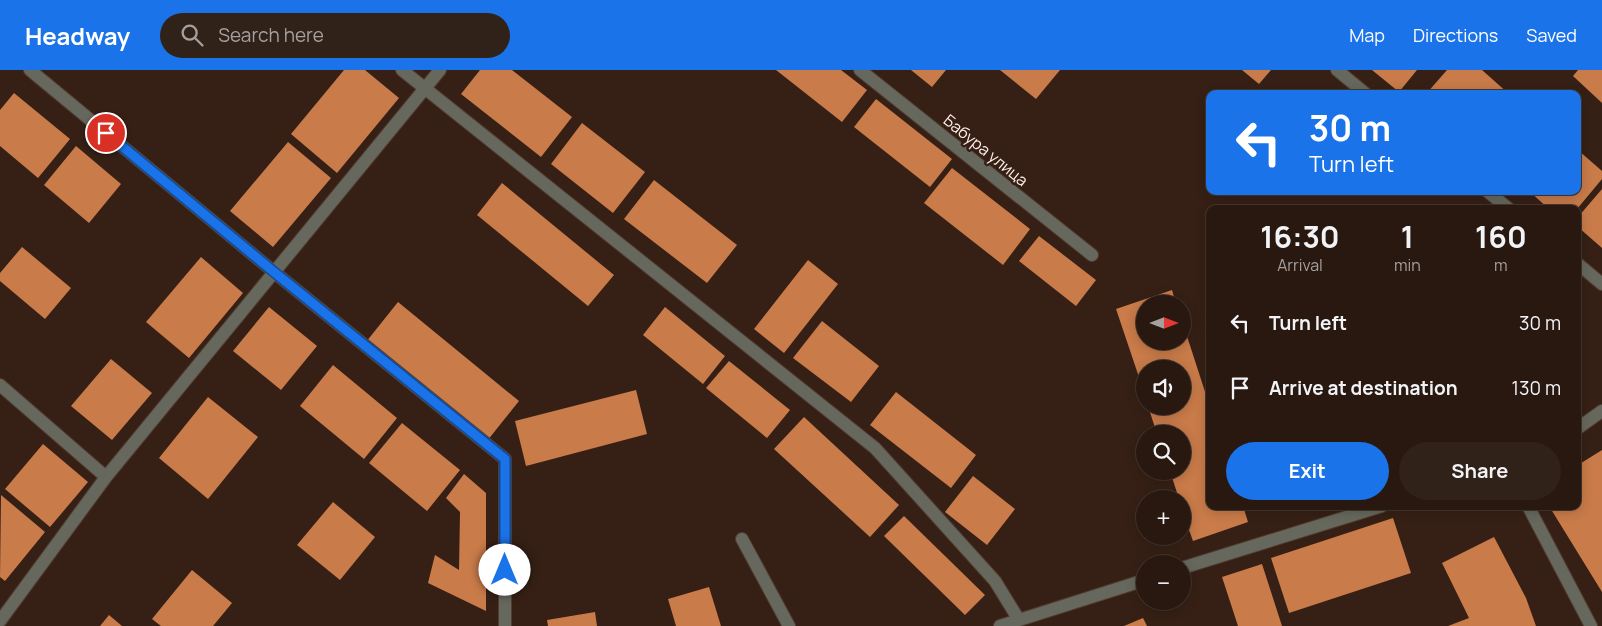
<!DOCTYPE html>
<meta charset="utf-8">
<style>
:root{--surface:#281810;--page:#302119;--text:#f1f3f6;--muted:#a5a09f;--line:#443730;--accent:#1a73e8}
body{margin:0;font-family:Manrope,sans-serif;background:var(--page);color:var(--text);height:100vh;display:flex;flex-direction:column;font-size:19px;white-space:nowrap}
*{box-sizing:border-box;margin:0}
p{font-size:16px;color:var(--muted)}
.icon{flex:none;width:28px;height:28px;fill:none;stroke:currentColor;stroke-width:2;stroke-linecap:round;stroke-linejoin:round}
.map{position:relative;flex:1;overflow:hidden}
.drawer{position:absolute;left:1206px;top:135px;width:375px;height:305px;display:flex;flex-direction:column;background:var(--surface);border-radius:10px;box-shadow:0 2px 12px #0003,0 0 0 1px var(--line)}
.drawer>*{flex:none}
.banner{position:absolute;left:1206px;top:20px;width:375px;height:105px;border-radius:10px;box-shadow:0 2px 12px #0003,0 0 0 1px var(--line);background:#1a73e8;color:#fff;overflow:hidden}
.needle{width:32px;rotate:90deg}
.fabs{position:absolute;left:1136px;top:225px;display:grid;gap:10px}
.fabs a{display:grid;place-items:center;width:55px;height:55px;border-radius:50%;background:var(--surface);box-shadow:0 2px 12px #0003,0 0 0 1px var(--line);font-size:25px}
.pin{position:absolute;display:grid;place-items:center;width:42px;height:42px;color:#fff;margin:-21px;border:2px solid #fff;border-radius:50%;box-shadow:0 1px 5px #0007}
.me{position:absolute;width:55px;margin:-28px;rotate:0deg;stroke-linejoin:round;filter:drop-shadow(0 0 4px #0008)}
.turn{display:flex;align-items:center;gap:18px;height:105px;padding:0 20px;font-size:22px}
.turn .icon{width:65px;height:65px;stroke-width:2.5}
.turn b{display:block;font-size:35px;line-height:42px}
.eta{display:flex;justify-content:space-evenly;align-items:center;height:85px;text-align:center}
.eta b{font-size:30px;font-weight:700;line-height:35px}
.primary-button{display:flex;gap:10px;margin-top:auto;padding:10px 20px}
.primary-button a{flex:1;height:58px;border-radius:30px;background:var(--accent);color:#fff;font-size:20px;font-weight:700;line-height:58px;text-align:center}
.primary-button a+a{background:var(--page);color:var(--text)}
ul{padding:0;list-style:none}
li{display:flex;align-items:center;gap:15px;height:65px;padding:0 20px}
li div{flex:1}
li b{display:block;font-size:19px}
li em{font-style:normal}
header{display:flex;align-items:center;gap:30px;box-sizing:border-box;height:70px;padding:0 25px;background:var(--accent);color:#fff}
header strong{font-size:24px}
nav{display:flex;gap:28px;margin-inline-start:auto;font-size:18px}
.search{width:350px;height:45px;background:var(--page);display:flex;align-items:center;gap:12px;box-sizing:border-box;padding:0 18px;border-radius:28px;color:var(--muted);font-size:19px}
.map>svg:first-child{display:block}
.building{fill:#c97b49}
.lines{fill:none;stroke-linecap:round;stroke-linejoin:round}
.service-casing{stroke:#523d33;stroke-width:14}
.minor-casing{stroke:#523d33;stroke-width:14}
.service{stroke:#67685d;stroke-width:12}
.minor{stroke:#67685d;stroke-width:12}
.route-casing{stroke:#114b97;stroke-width:12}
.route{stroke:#1a73e8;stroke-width:9}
.labels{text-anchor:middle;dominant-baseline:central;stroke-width:5;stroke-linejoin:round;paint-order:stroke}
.street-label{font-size:16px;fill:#fdf0ea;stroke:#362015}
</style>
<header>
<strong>Headway</strong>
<div class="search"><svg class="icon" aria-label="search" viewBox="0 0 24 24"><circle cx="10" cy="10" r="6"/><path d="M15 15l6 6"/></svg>Search here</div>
<nav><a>Map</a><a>Directions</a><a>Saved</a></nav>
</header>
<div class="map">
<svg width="1602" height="556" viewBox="0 0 1602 556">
<rect width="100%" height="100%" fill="#362015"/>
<!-- building -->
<path class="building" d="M344 0H365L399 28 337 103 291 64Z
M480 0H512L572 47 541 87 461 24Z
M776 0H841L867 20 842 52Z
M911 0H946L932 17Z
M1000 0H1060L1036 29Z
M1242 0H1271L1259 14Z
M1372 0H1417L1399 22Z
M1447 0H1482L1509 24H1426Z
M1578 0H1602V33L1573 6Z
M14 23 70 69 38 108 0 76V40Z
M876 29 952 89 930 117 854 57Z
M582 53 645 102 613 143 551 94Z
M288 72 331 108 273 177 230 141Z
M76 76 121 114 89 153 44 115Z
M1578 80 1602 101V109L1577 139H1549L1529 121H1578Z
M952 98 1030 159 1003 195 924 133Z
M654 110 737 175 707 213 624 149Z
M502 113 614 205 588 236 477 145Z
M1602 119V178L1578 157V147Z
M1039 166 1096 210 1076 236 1019 191Z
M22 177 71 218 45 249 0 211V203Z
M201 187 243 223 189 288 146 252Z
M808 190 838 214 784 283 754 259Z
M1172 220 1176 234H1145V271H1182L1183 254 1210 337V436H1243L1248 452 1193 471 1182 440V429H1179L1170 401H1182V364H1157L1148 336H1182V299H1145V325L1116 239Z
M398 232 519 331 487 371 366 272Z
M269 237 317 276 281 320 233 281Z
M665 237 725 286 703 314 643 265Z
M822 251 879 296 851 332 793 288Z
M111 289 152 323 112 370 71 336Z
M729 291 790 340 767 368 706 318Z
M333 295 397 348 364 389 300 336Z
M636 320 647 364 526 396 515 351Z
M896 322 976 385 951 418 870 355Z
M208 327 258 367 208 429 159 388Z
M804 347 899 435 870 467 774 379Z
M402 353 460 400 427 441 369 393Z
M43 374 88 412 50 457 5 419Z
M1602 380V522L1549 436H1578V395Z
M464 404 486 423V541L428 513 435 485 459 500 460 442 446 428Z
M973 406 1015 439 987 475 945 442Z
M1 425 45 462 5 511 0 507Z
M333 432 375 467 340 510 297 475Z
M904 446 985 525 965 545 884 466Z
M1393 448 1411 503 1289 543 1271 488Z
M1494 467 1526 528 1536 556H1448L1469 548 1442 493Z
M1262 494 1282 556H1238L1222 507Z
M192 500 232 533 213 556H161L152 549Z
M709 517 721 556H676L668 529Z
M595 542 597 556H548L547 550Z
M109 545 122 556H100Z
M1143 548 1147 556H1124Z"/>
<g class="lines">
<!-- service casing -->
<g class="service-casing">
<path id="service" d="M1528 436 1591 556"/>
</g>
<!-- minor casing -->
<g class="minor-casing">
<path id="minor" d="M30 0 274 202 505 389V556
M402 0 875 378 995 511 1019 550
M860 0 1092 185
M1337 0 1366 24
M1487 121 1509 139
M1578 194 1602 214
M0 315 106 407
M1578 358 1602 341
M742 469 789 556
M1182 498 1382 436
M0 551 106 407 440 0
M1000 556 1145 510"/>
</g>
<!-- service -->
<use href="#service" class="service"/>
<!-- minor -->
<use href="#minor" class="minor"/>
</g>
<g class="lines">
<!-- route casing -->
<g class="route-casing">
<path id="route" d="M106 63 274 202 505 389V500"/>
</g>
<!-- route -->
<use href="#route" class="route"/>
</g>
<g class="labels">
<!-- street labels -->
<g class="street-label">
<text transform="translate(986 80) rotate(39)">Бабура улица</text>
</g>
</g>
</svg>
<div class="fabs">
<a><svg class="needle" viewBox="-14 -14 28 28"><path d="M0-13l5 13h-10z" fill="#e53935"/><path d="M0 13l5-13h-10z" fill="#a5a09f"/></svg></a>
<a><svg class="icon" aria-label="sound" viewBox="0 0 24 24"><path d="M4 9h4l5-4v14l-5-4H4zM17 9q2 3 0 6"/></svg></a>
<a><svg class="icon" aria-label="search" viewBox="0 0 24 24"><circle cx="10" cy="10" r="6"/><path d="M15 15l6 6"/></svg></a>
<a>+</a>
<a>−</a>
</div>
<div class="pin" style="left:106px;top:63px;background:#d93025"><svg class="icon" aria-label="arrive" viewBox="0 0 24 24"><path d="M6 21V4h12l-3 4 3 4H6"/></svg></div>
<svg class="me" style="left:505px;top:500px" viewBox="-20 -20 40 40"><circle r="19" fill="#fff"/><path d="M0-13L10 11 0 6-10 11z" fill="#1a73e8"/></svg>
<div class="banner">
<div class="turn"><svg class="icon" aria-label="left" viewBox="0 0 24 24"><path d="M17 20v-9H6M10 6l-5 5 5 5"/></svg><div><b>30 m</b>Turn left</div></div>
</div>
<section class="drawer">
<div class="eta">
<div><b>16:30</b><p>Arrival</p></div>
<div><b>1</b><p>min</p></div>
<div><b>160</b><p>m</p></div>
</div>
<ul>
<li><svg class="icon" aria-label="left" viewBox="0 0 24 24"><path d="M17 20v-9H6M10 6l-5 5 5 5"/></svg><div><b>Turn left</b></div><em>30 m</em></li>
<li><svg class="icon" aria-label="arrive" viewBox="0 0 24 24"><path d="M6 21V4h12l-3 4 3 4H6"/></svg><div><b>Arrive at destination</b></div><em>130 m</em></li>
</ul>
<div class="primary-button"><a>Exit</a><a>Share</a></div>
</section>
</div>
